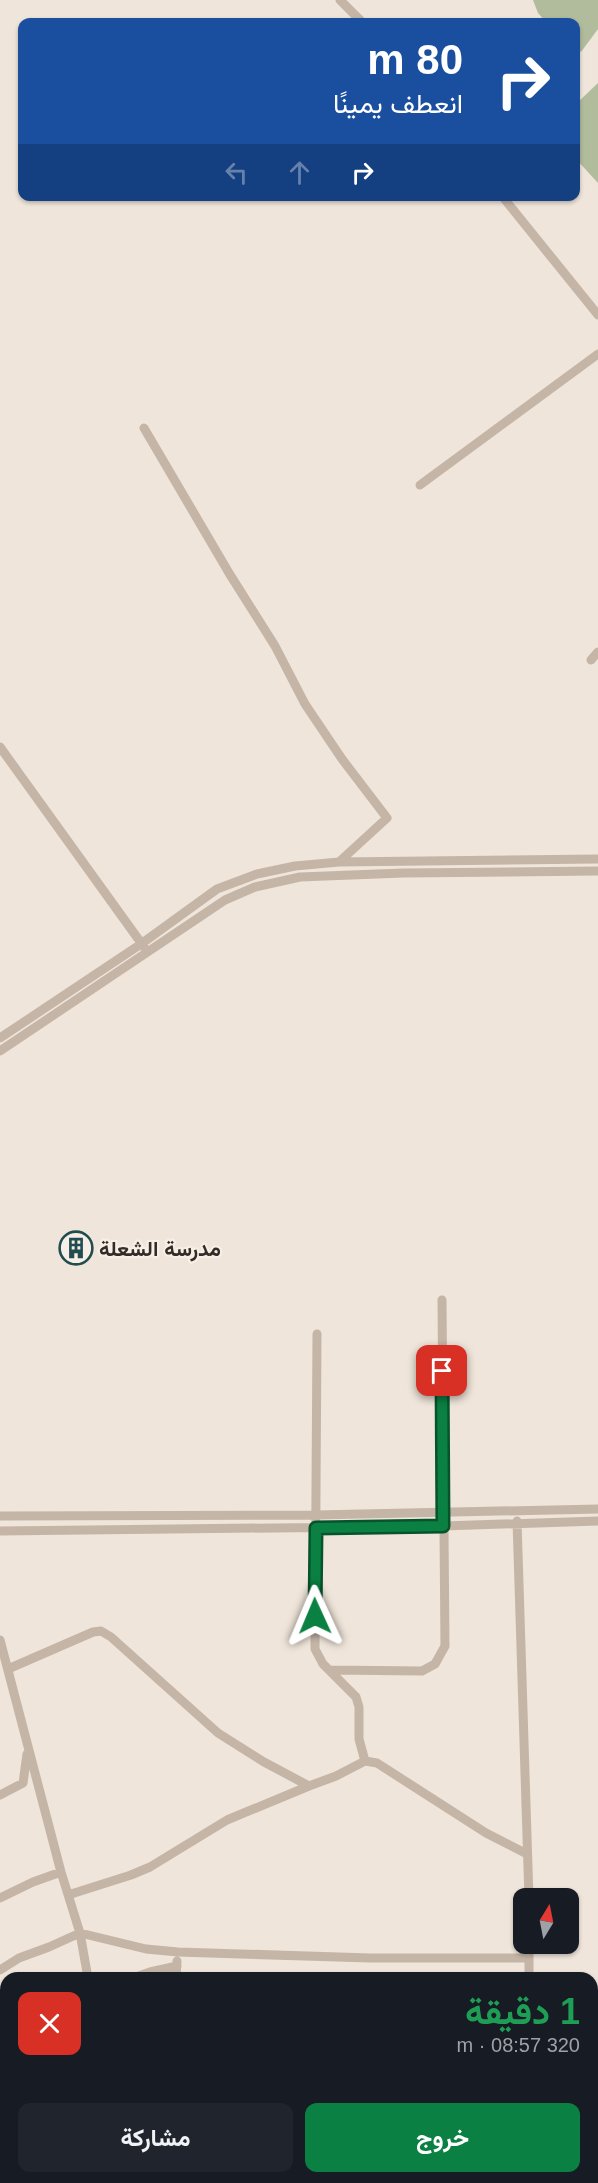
<!DOCTYPE html>
<html lang="ar">
<meta charset="utf-8">
<style>
:root{--surface:#171b24;--page:#20242c;--text:#f1f3f6;--muted:#9ea1a6;--accent:#0b8043}
body{margin:0;font-family:Arial,Vazirmatn,sans-serif;background:var(--page);color:var(--text);direction:rtl;height:100vh;display:flex;flex-direction:column;font-size:22px;white-space:nowrap}
*{box-sizing:border-box;margin:0}
p{font-size:20px;color:var(--muted)}
.icon{flex:none;width:33px;height:33px;fill:none;stroke:currentColor;stroke-width:2;stroke-linecap:round;stroke-linejoin:round}
.map{position:relative;flex:1;overflow:hidden;direction:ltr}
.panel{position:absolute;left:0px;top:1972px;width:598px;height:212px;display:flex;flex-direction:column;background:var(--surface);border-radius:18px 18px 0 0;box-shadow:0 2px 4px #0004;direction:rtl}
.panel>*{flex:none}
.banner{position:absolute;left:18px;top:18px;width:562px;height:183px;border-radius:12px;box-shadow:0 2px 4px #0004;direction:rtl;background:#1a4fa0;color:#fff;overflow:hidden}
.needle{width:39px;rotate:10deg}
.buttons{position:absolute;left:513px;top:1888px;display:grid;gap:12px}
.buttons a{display:grid;place-items:center;width:66px;height:66px;border-radius:12px;background:var(--surface);box-shadow:0 2px 4px #0004;font-size:30px}
.pin{position:absolute;display:grid;place-items:center;width:51px;height:51px;color:#fff;margin:-26px;border-radius:12px;box-shadow:0 3px 9px #0006}
.me{position:absolute;width:66px;margin:-33px;rotate:359deg;stroke-linejoin:round;filter:drop-shadow(0 0 4px #0008)}
.turn{display:flex;align-items:center;gap:21px;height:126px;padding:0 18px;font-size:27px}
.turn .icon{width:78px;height:78px;stroke-width:2.5}
.turn b{display:block;font-size:42px;line-height:51px}
.lanes{display:flex;align-items:center;height:57px;padding:0 18px;background:#0003;justify-content:center;gap:30px;direction:ltr}
.lanes .off{opacity:.35}
.round{display:grid;place-items:center;flex:none;width:63px;height:63px;border-radius:12px;background:var(--page)}
.overview{display:flex;align-items:center;justify-content:space-between;height:102px;padding:0 18px}
h1{font-size:36px;font-weight:700;line-height:45px;color:#1e9e55}
.button{display:flex;gap:12px;margin-top:auto;padding:12px 18px}
.button a{flex:1;height:69px;border-radius:12px;background:var(--accent);color:#fff;font-size:24px;font-weight:700;line-height:69px;text-align:center}
.button a+a{background:var(--page);color:var(--text)}
.map>svg:first-child{display:block}
.green{fill:#b1bc9c}
.lines{fill:none;stroke-linecap:round;stroke-linejoin:round}
.minor{stroke:#c5b5a7;stroke-width:9}
.route-casing{stroke:#07532c;stroke-width:15}
.route{stroke:#0b8043;stroke-width:10}
.labels{text-anchor:middle;dominant-baseline:central;stroke-width:4.5;stroke-linejoin:round;paint-order:stroke}
.poi-label{font-size:21px;font-weight:bold;fill:#332b27;stroke:#f7efe6;text-anchor:start}
</style>
<div class="map">
<svg width="598" height="2183" viewBox="0 0 598 2183">
<rect width="100%" height="100%" fill="#efe5da"/>
<!-- green -->
<path class="green" d="M533 0H598V29L581 52 576 47V22H546L538 13Z
M598 83V183L576 159V104Z"/>
<g class="lines">
<!-- minor -->
<path class="minor" d="M340 0 362 22
M502 196 598 315
M144 428 229 573 275 646 305 704 342 759 387 818 339 862
M420 485 598 354
M591 660 598 652
M0 747 144 947
M0 1038 141 944 217 889 257 874 295 866 339 862 598 859
M0 1051 225 900 255 887 300 877 403 873 598 871
M317 1334 315 1649 323 1664 356 1697 359 1707V1739L365 1761
M0 1516 316 1515 598 1509
M517 1521 529 1899
M0 1531 443 1526 598 1521
M0 1640 61 1872 80 1933 88 1978
M8 1669 93 1632 101 1631 111 1637 218 1733 264 1762 309 1786 227 1820 150 1867 131 1875 68 1895
M329 1670 422 1671 435 1664 445 1646 442 1300
M309 1786 336 1776 365 1761 377 1763 486 1833 527 1854
M0 1795 23 1783 27 1754
M0 1898 33 1882 61 1872
M529 1944V1978
M0 1970 19 1958 49 1947 80 1933 146 1949 178 1952 370 1958H529
M133 1978 150 1972 177 1966
M176 1978 177 1961
M592 2095 598 2092
M592 2139 598 2148
M135 2178 137 2183
M524 2183 535 2178"/>
</g>
<g class="lines">
<!-- route casing -->
<g class="route-casing">
<path id="route" d="M315 1616 316 1528 443 1526 442 1371"/>
</g>
<!-- route -->
<use href="#route" class="route"/>
</g>
<!-- icons -->
<defs>
<g id="building-ring" transform="scale(1.725)"><circle r="9.5" fill="#f7efe6" stroke="#214c50" stroke-width="1.5"/><path d="M-4-6H4V6H1V3H-1V6H-4ZM-2.5-4.3h1.7v1.8h-1.7ZM.8-4.3h1.7v1.8H.8ZM-2.5-1h1.7V.8h-1.7ZM.8-1h1.7V.8H.8Z" fill="#214c50"/></g>
</defs>
<g fill-rule="evenodd">
<use href="#building-ring" x="76" y="1248"/>
</g>
<g class="labels">
<!-- poi labels -->
<g class="poi-label">
<text x="99" y="1248">مدرسة الشعلة</text>
</g>
</g>
</svg>
<div class="buttons">
<a><svg class="needle" viewBox="-14 -14 28 28"><path d="M0-13l5 13h-10z" fill="#e53935"/><path d="M0 13l5-13h-10z" fill="#9ea1a6"/></svg></a>
</div>
<div class="pin" style="left:442px;top:1371px;background:#d93025"><svg class="icon" aria-label="arrive" viewBox="0 0 24 24"><path d="M6 21V4h12l-3 4 3 4H6"/></svg></div>
<svg class="me" style="left:315px;top:1616px" viewBox="-20 -20 40 40"><path d="M0-17L14 15 0 8-14 15z" fill="#0b8043" stroke="#fff" stroke-width="4"/></svg>
<div class="banner">
<div class="turn"><svg class="icon" aria-label="right" viewBox="0 0 24 24"><path d="M7 20v-9h11M14 6l5 5-5 5"/></svg><div><b>80 m</b>انعطف يمينًا</div></div>
<div class="lanes"><svg class="icon off" aria-label="left" viewBox="0 0 24 24"><path d="M17 20v-9H6M10 6l-5 5 5 5"/></svg><svg class="icon off" aria-label="ahead" viewBox="0 0 24 24"><path d="M12 20V5M6 11l6-6 6 6"/></svg><svg class="icon" aria-label="right" viewBox="0 0 24 24"><path d="M7 20v-9h11M14 6l5 5-5 5"/></svg></div>
</div>
<section class="panel">
<div class="overview"><div><h1>1 دقيقة</h1><p>320 m · 08:57</p></div><a class="round" style="background:#d93025;color:#fff"><svg class="icon" aria-label="close" viewBox="0 0 24 24"><path d="M6 6l12 12M18 6L6 18"/></svg></a></div>
<div class="button"><a>خروج</a><a>مشاركة</a></div>
</section>
</div>
